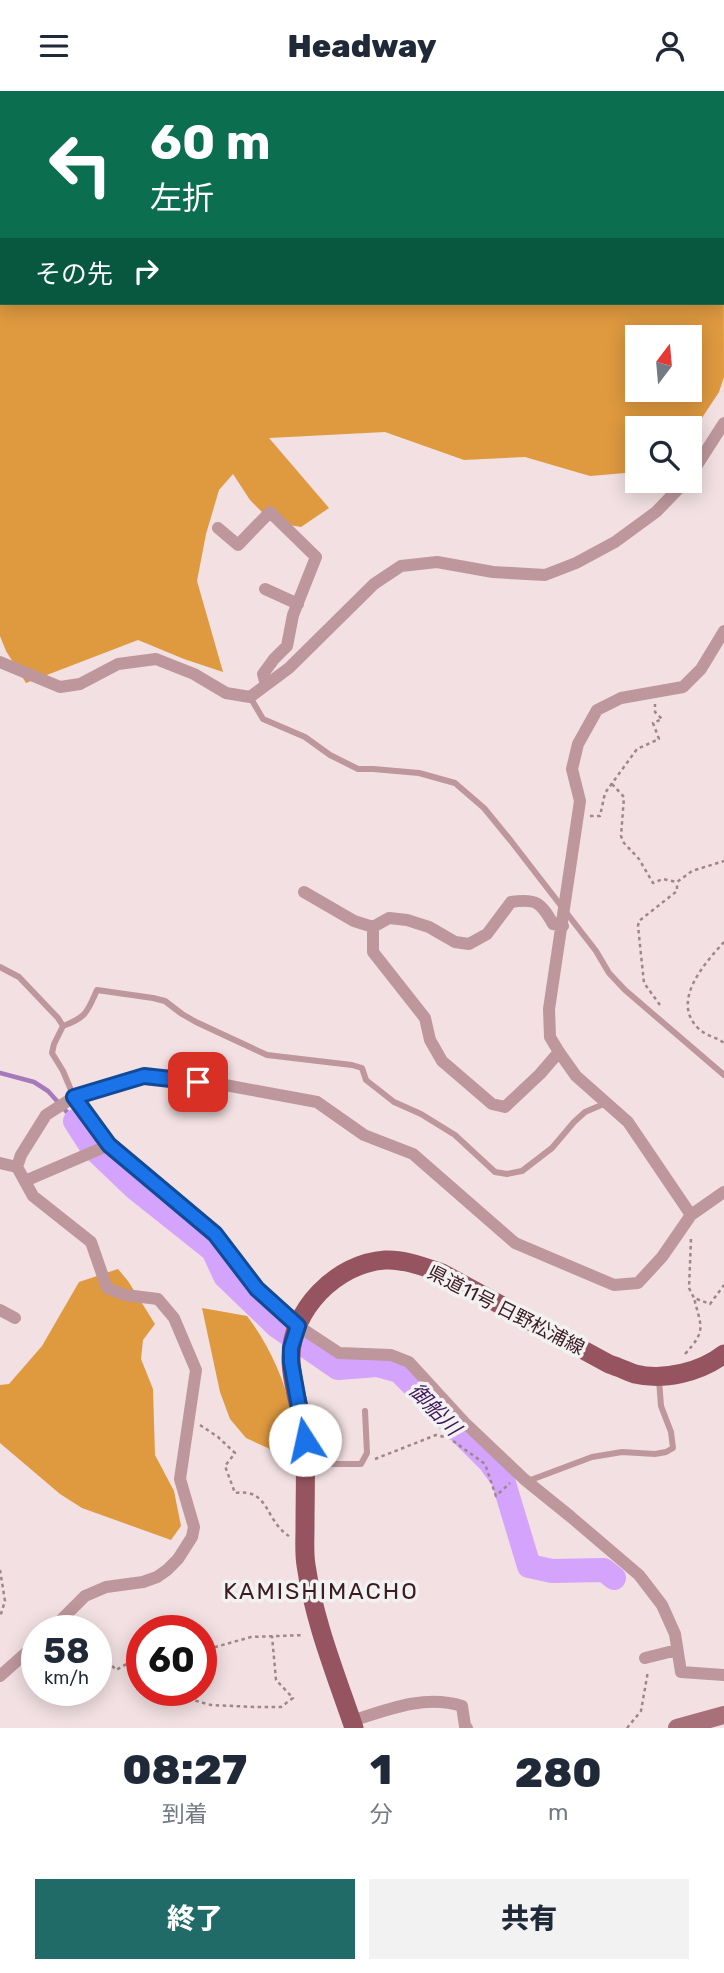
<!DOCTYPE html>
<html lang="ja">
<meta charset="utf-8">
<style>
:root{--surface:#fff;--page:#f2f2f3;--text:#1f2937;--muted:#747a83;--accent:#206b67}
body{margin:0;font-family:Rubik,"Noto Sans JP",sans-serif;background:var(--page);color:var(--text);height:100vh;display:flex;flex-direction:column;font-size:26px;white-space:nowrap}
*{box-sizing:border-box;margin:0}
p{font-size:23px;color:var(--muted)}
.icon{flex:none;width:38px;height:38px;fill:none;stroke:currentColor;stroke-width:2;stroke-linecap:round;stroke-linejoin:round}
.map{position:relative;height:1637px;overflow:hidden}
.side{display:flex;flex-direction:column;background:var(--surface);flex:1}
.side>*{flex:none}
.guide{position:absolute;left:0px;top:0px;width:724px;height:214px;box-shadow:0 4px 18px #0003;background:#0b6e4f;color:#fff;overflow:hidden}
.needle{width:46px;rotate:16deg}
.fabs{position:absolute;left:625px;top:234px;display:grid;gap:14px}
.fabs a{display:grid;place-items:center;width:77px;height:77px;border-radius:0px;background:var(--surface);box-shadow:0 4px 18px #0003;font-size:35px}
.speed{position:absolute;left:21px;top:1524px;display:flex;gap:14px;font-size:35px;font-weight:700;text-align:center}
.speed>*{display:grid;place-content:center;width:91px;height:91px;border-radius:50%;background:var(--surface);box-shadow:0 4px 18px #0003;line-height:1}
.speed small{font-size:18px;font-weight:400}
.speed .limit{border:10px solid #d22;background:#fff;color:#111}
.pin{position:absolute;display:grid;place-items:center;width:60px;height:60px;color:#fff;margin:-30px;border-radius:14px;box-shadow:0 4px 10px #0006}
.me{position:absolute;width:77px;margin:-38px;rotate:350deg;stroke-linejoin:round;filter:drop-shadow(0 0 5px #0008)}
.turn{display:flex;align-items:center;gap:24px;height:147px;padding:0 35px;font-size:32px}
.turn .icon{width:91px;height:91px;stroke-width:2.5}
.turn b{display:block;font-size:49px;line-height:60px}
.then{display:flex;align-items:center;height:66px;padding:0 35px;background:#0003;gap:14px;font-size:26px}
.eta{display:flex;justify-content:space-evenly;align-items:center;height:119px;text-align:center}
.eta b{font-size:42px;font-weight:800;line-height:49px}
.action{display:flex;gap:14px;margin-top:auto;padding:14px 35px}
.action a{flex:1;height:80px;border-radius:0px;background:var(--accent);color:#fff;font-size:28px;font-weight:800;line-height:80px;text-align:center}
.action a+a{background:var(--page);color:var(--text)}
header{display:flex;justify-content:space-between;align-items:center;height:91px;padding:0 35px;background:var(--surface);font-size:32px;font-weight:800}
.map>svg:first-child{display:block}
.forest{fill:#df993f;fill-rule:evenodd}
.lines{fill:none;stroke-linecap:round;stroke-linejoin:round}
.stream{stroke:#a67aba;stroke-width:4.5}
.river{stroke:#d4a3fc;stroke-width:24}
.path{stroke:#9f868a;stroke-width:2.5;stroke-dasharray:3.5 3.5;stroke-linecap:butt}
.lane{stroke:#bd979c;stroke-width:6}
.street{stroke:#bd979c;stroke-width:12}
.secondary{stroke:#a87079;stroke-width:18}
.primary{stroke:#965460;stroke-width:19}
.route-casing{stroke:#114b97;stroke-width:18}
.route{stroke:#1a73e8;stroke-width:12}
.labels{text-anchor:middle;dominant-baseline:central;stroke-width:7;stroke-linejoin:round;paint-order:stroke}
.street-label{font-size:19px;fill:#3c1b21;stroke:#f2f2f2}
.water-label{font-size:21px;font-style:italic;fill:#3f1559;stroke:#f2f2f2}
.quarter-label{font-size:23px;letter-spacing:2px;fill:#3c1b21;stroke:#f2f2f2}
</style>
<header><svg class="icon" aria-label="menu" viewBox="0 0 24 24"><path d="M4 6h16M4 12h16M4 18h16"/></svg>Headway<svg class="icon" aria-label="person" viewBox="0 0 24 24"><circle cx="12" cy="8" r="4"/><path d="M4 21q1-7 8-7t8 7"/></svg></header>
<div class="map">
<svg width="724" height="1637" viewBox="0 0 724 1637">
<rect width="100%" height="100%" fill="#f2e0e2"/>
<!-- forest -->
<path class="forest" d="M0 0H721L722 2H2V212H723V3L724 286 719 301 690 345V338H637V381L590 385 525 366 464 369 385 341 269 347 329 417 301 436 272 431 250 409 233 383 219 399 206 443 197 490 223 581 184 568 138 549 26 592 6 560 0 545ZM637 247H690V299H637Z
M118 1178 128 1190 155 1233 143 1249 141 1268 153 1298 155 1364 174 1400 181 1435 171 1449 82 1417 60 1403 0 1352V1294L9 1293 42 1255 79 1191Z
M202 1217 247 1225C268 1253 284 1286 291 1321 294 1333 293 1347 293 1360L281 1363 246 1347 230 1328 220 1301Z"/>
<g class="lines">
<!-- stream -->
<path class="stream" d="M0 982 34 991 48 1000 75 1030"/>
<!-- river -->
<path class="river" d="M75 1030 91 1055 135 1097 213 1159 225 1185 277 1235 338 1277 377 1274 399 1280 489 1370 503 1389 529 1475 552 1480 604 1479 614 1487"/>
<!-- path -->
<path class="path" d="M612 693 624 706 621 745 624 752 639 768 653 792 663 788 677 791 692 780 724 770
M590 725H600L605 702 637 658 659 648 653 632 662 628 655 621V613
M724 851C704 873 670 911 699 938 706 945 717 946 724 952
M660 914 644 892 638 835 639 830 677 800V791
M691 1148 689 1197 694 1207 710 1213 724 1194
M685 1263C707 1239 701 1236 694 1207
M200 1334 218 1346 235 1362 225 1375 235 1402C270 1397 264 1429 289 1445
M375 1368 436 1344 449 1347 485 1373 496 1405 510 1392
M0 1479 5 1510 0 1526
M201 1560 251 1546 304 1544
M136 1568 138 1601 193 1609 211 1614 254 1616H281L293 1607 276 1589 272 1545
M96 1570 104 1566 116 1579 142 1564
M627 1637 641 1620 648 1580"/>
<!-- lane -->
<path class="lane" d="M250 606 263 628 305 646 330 664 358 678H373L419 682 455 692 484 717 511 750 596 860 609 882 625 899 724 984
M0 876 19 886 58 927 63 935 54 953 52 962 63 980 74 1006
M63 935C87 926 87 921 97 899L153 907 165 910 182 923 196 931 267 964 352 974 362 977 366 989 394 1011 421 1023 455 1044 495 1081 507 1083 522 1080 552 1057 574 1031 585 1021 606 1012
M307 1373H361L367 1362 365 1320
M528 1390 592 1366 622 1361 655 1363 666 1361 673 1357 671 1341 661 1315 659 1289"/>
<!-- street -->
<path class="street" d="M690 385 724 332
M218 437 238 454 270 421 316 466 293 524 287 555 274 568 263 583 266 594
M265 498 298 513
M0 571 60 596 80 593 118 573 156 568 194 583 226 602 250 606 289 577 374 493 401 475 437 471 493 481 545 484 576 472 615 451 656 421 686 390
M304 801 354 830 373 836V861L425 927 430 949 442 970 492 1013 505 1016 540 983 559 961
M373 836 389 827 407 829 429 836 455 851 469 853 487 843 511 811C537 807 541 812 553 833L563 835
M74 1006 109 1054 215 1143 257 1198 298 1235 339 1262 391 1264 409 1271 464 1331 524 1388 571 1426 639 1484 662 1514 675 1543 681 1581 724 1584
M0 1072 17 1076
M25 1090 109 1054
M691 1124 628 1031 576 985 559 961 550 946 549 918 580 710 572 678 578 653 597 619 621 607 683 596 701 578 724 540
M0 1219 15 1227
M50 1540 85 1505 106 1496 143 1491 157 1486 167 1479 178 1468 192 1446 194 1436 180 1388 196 1279 174 1227 158 1208 125 1204 107 1197 91 1151 33 1105 17 1076 21 1064 46 1024 74 1006 143 985 225 994 317 1011 364 1044 413 1063 515 1152 614 1194 638 1192 662 1166 691 1124 724 1101
M645 1567 677 1559
M0 1585 37 1552
M352 1630C386 1619 425 1603 462 1615L465 1635 467 1637"/>
<!-- secondary -->
<path class="secondary" d="M677 1637 724 1624"/>
<!-- primary -->
<path class="primary" d="M354 1637C336 1584 314 1530 306 1474 304 1462 305 1449 305 1437 305 1409 306 1380 305 1352 304 1324 291 1296 291 1268 290 1219 337 1172 385 1169 404 1168 424 1176 442 1182L609 1273C618 1276 627 1280 635 1283 664 1290 701 1281 724 1263"/>
</g>
<g class="lines">
<!-- route casing -->
<g class="route-casing">
<path id="route" d="M198 991 144 985 74 1006 109 1054 215 1143 257 1198 298 1235 291 1257V1271L305 1349"/>
</g>
<!-- route -->
<use href="#route" class="route"/>
</g>
<g class="labels">
<!-- street labels -->
<g class="street-label">
<text transform="translate(506 1219) rotate(27)">県道11号 日野松浦線</text>
</g>
<!-- water labels -->
<g class="water-label">
<text transform="translate(435 1318) rotate(46)">御船川</text>
</g>
<!-- quarter labels -->
<g class="quarter-label">
<text x="321" y="1500">KAMISHIMACHO</text>
</g>
</g>
</svg>
<div class="fabs">
<a><svg class="needle" viewBox="-14 -14 28 28"><path d="M0-13l5 13h-10z" fill="#e53935"/><path d="M0 13l5-13h-10z" fill="#747a83"/></svg></a>
<a><svg class="icon" aria-label="search" viewBox="0 0 24 24"><circle cx="10" cy="10" r="6"/><path d="M15 15l6 6"/></svg></a>
</div>
<div class="speed"><div>58<small>km/h</small></div><div class="limit">60</div></div>
<div class="pin" style="left:198px;top:991px;background:#d93025"><svg class="icon" aria-label="arrive" viewBox="0 0 24 24"><path d="M6 21V4h12l-3 4 3 4H6"/></svg></div>
<svg class="me" style="left:305px;top:1349px" viewBox="-20 -20 40 40"><circle r="19" fill="#fff"/><path d="M0-13L10 11 0 6-10 11z" fill="#1a73e8"/></svg>
<div class="guide">
<div class="turn"><svg class="icon" aria-label="left" viewBox="0 0 24 24"><path d="M17 20v-9H6M10 6l-5 5 5 5"/></svg><div><b>60 m</b>左折</div></div>
<div class="then">その先<svg class="icon" aria-label="right" viewBox="0 0 24 24"><path d="M7 20v-9h11M14 6l5 5-5 5"/></svg></div>
</div>
</div>
<section class="side">
<div class="eta">
<div><b>08:27</b><p>到着</p></div>
<div><b>1</b><p>分</p></div>
<div><b>280</b><p>m</p></div>
</div>
<div class="action"><a>終了</a><a>共有</a></div>
</section>
